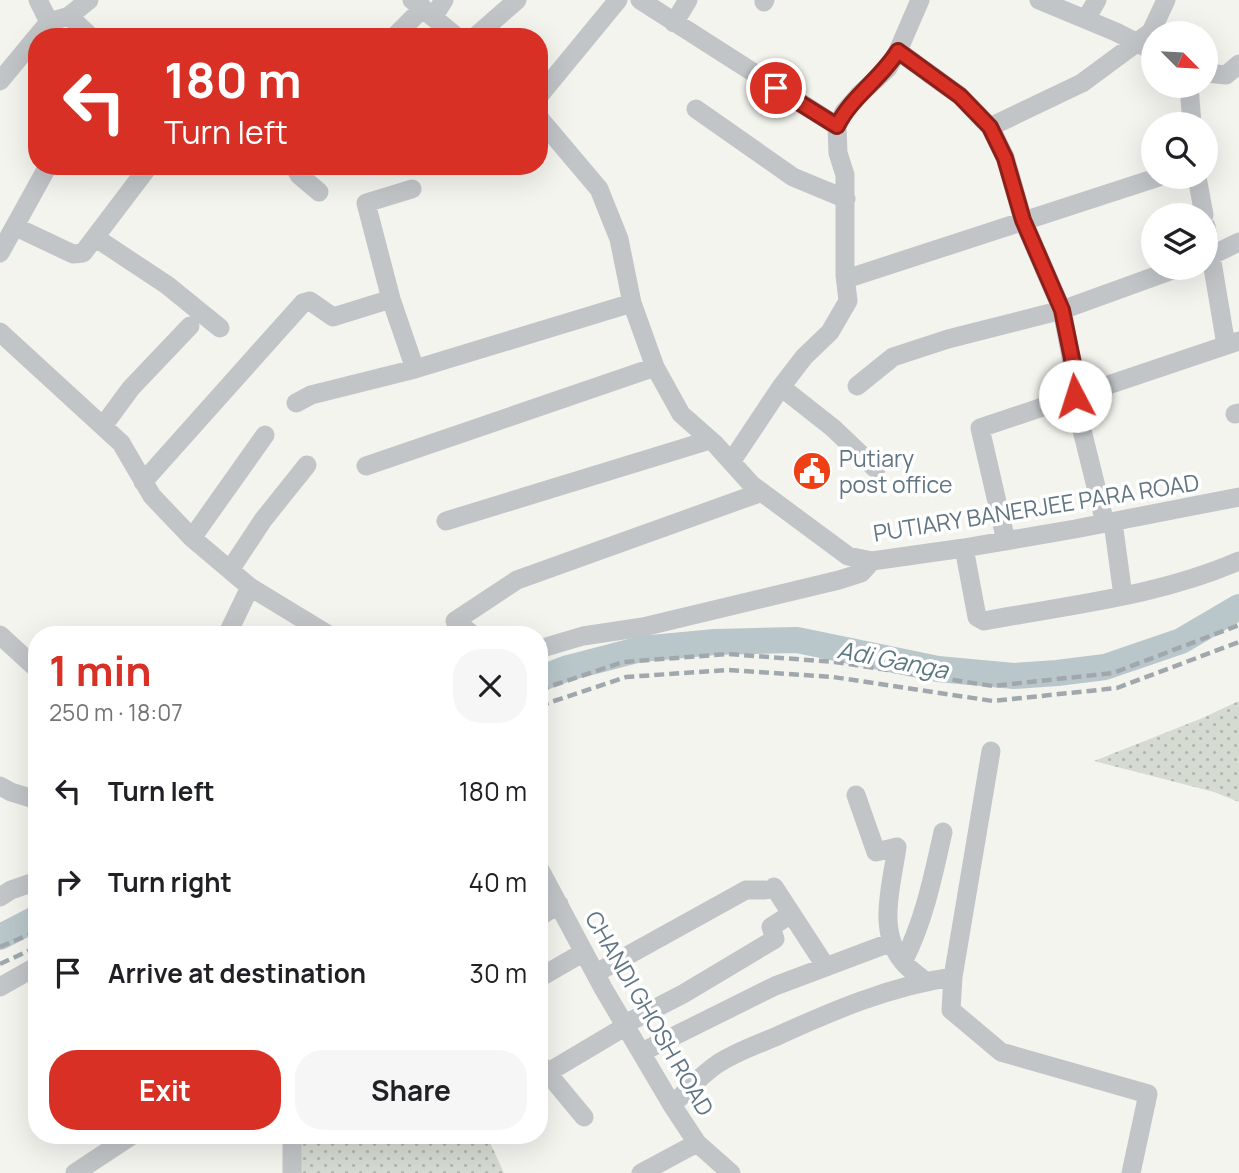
<!DOCTYPE html>
<meta charset="utf-8">
<style>
:root{--surface:#fff;--page:#f6f6f6;--text:#202124;--muted:#757577;--accent:#d93025}
body{margin:0;font-family:Manrope,sans-serif;background:var(--page);color:var(--text);height:100vh;display:flex;flex-direction:column;font-size:26px;white-space:nowrap}
*{box-sizing:border-box;margin:0}
p{font-size:23px;color:var(--muted)}
.icon{flex:none;width:38px;height:38px;fill:none;stroke:currentColor;stroke-width:2;stroke-linecap:round;stroke-linejoin:round}
.map{position:relative;flex:1;overflow:hidden}
.details{position:absolute;left:28px;top:626px;width:520px;height:518px;display:flex;flex-direction:column;background:var(--surface);border-radius:28px;box-shadow:0 7px 28px #0002}
.details>*{flex:none}
.hud{position:absolute;left:28px;top:28px;width:520px;height:147px;border-radius:28px;box-shadow:0 7px 28px #0002;background:#d93025;color:#fff;overflow:hidden}
.needle{width:46px;rotate:114deg}
.fabs{position:absolute;left:1141px;top:21px;display:grid;gap:14px}
.fabs a{display:grid;place-items:center;width:77px;height:77px;border-radius:50%;background:var(--surface);box-shadow:0 7px 28px #0002;font-size:35px}
.pin{position:absolute;display:grid;place-items:center;width:60px;height:60px;color:#fff;margin:-30px;border:4px solid #fff;border-radius:50%;box-shadow:0 2px 7px #0007}
.me{position:absolute;width:77px;margin:-38px;rotate:355deg;stroke-linejoin:round;filter:drop-shadow(0 0 5px #0008)}
.turn{display:flex;align-items:center;gap:24px;height:147px;padding:0 21px;font-size:32px}
.turn .icon{width:91px;height:91px;stroke-width:2.5}
.turn b{display:block;font-size:49px;line-height:60px}
.round{display:grid;place-items:center;flex:none;width:74px;height:74px;border-radius:28px;background:var(--page)}
.head{display:flex;align-items:center;justify-content:space-between;height:119px;padding:0 21px}
h1{font-size:42px;font-weight:700;line-height:52px;color:var(--accent)}
.cta{display:flex;gap:14px;margin-top:auto;padding:14px 21px}
.cta a{flex:1;height:80px;border-radius:28px;background:var(--accent);color:#fff;font-size:28px;font-weight:700;line-height:80px;text-align:center}
.cta a+a{background:var(--page);color:var(--text)}
ul{padding:0;list-style:none}
li{display:flex;align-items:center;gap:21px;height:91px;padding:0 21px}
li div{flex:1}
li b{display:block;font-size:26px}
li em{font-style:normal}
.map>svg:first-child{display:block}
.green{fill:url(#green-dots)}
.lines{fill:none;stroke-linecap:round;stroke-linejoin:round}
.river{stroke:#b9c7cb;stroke-width:26}
.minor{stroke:#c1c5c8;stroke-width:19}
.rail{stroke:#a1a8ad;stroke-width:4.5;stroke-dasharray:10 5;stroke-linecap:butt}
.route-casing{stroke:#8d1f18;stroke-width:18}
.route{stroke:#d93025;stroke-width:12}
.labels{text-anchor:middle;dominant-baseline:central;stroke-width:7;stroke-linejoin:round;paint-order:stroke}
.poi-label{font-size:23px;fill:#617583;stroke:#fff;text-anchor:start}
.street-label{font-size:23px;fill:#617583;stroke:#fff}
.water-label{font-size:24px;font-style:italic;fill:#5c7880;stroke:#fff}
</style>
<div class="map">
<svg width="1239" height="1173" viewBox="0 0 1239 1173">
<defs>
<pattern id="green-dots" width="8" height="8" patternUnits="userSpaceOnUse" patternTransform="scale(1.75)"><rect width="8" height="8" fill="#d5dbd0"/><path d="M2 2h.1M6 6h.1" fill="none" stroke="#b0b6ae" stroke-width="1.8" stroke-linecap="round"/></pattern>
</defs>
<rect width="100%" height="100%" fill="#f4f4ef"/>
<!-- green -->
<path class="green" d="M1239 701V802L1214 792 1094 761 1200 719Z
M295 1136H487L504 1173H296Z"/>
<g class="lines">
<!-- river -->
<path class="river" d="M539 679 568 668 641 649 715 642 797 640 938 669 1014 676 1057 673 1105 667 1181 641 1239 607
M0 937 37 918"/>
<!-- minor -->
<path class="minor" d="M412 0 457 37
M640 0 837 126
M1039 0 1116 32 1153 51
M764 2 765 0
M69 16 91 37
M434 16 444 0
M1086 19 1097 0
M49 22 69 16 89 0
M674 23 688 0
M394 37 423 8
M475 37 517 0
M898 51 960 96 990 127 1005 157 1023 220 1062 310 1075 378V402L1105 523
M1206 73 1226 75 1239 64
M0 81 49 22 38 0
M1189 86 1192 124
M539 96 618 0
M696 109 793 177 846 199
M539 118 599 189 619 239 632 303 655 367 681 414 715 444 752 485 848 556 872 561 964 548 1075 529 1239 497
M990 127 1082 83 1151 32 1166 0
M294 166 299 175 319 192
M1197 177 1204 215
M412 189 366 203 391 299 415 369
M1206 226 1226 345
M16 227 73 254 83 253 149 166
M96 238 167 285 220 328
M0 253 48 166
M1206 258 1239 242
M846 279 1159 177
M0 332 121 443 152 496 192 538 250 587 329 635
M857 386 893 357 948 339 1062 310 1178 268
M781 387 833 428 876 469
M296 403 311 395 415 369 632 303
M1235 414 1239 413
M103 426 131 388 190 326
M731 462 781 387 804 357 830 332 848 301 845 275V175L838 153 837 126 844 112 859 95 888 68 898 51 920 0
M366 466 655 367
M143 482 303 303 310 301 333 317 391 299
M446 521 710 440
M1113 522 1123 596
M192 538 265 435
M1006 541 980 428 1239 341
M964 548 977 617 984 621C1069 605 1159 596 1239 561
M230 570 263 520 307 465
M0 635 37 669
M227 635 250 587
M473 635 455 621 517 580 762 492
M539 649 583 636 643 627 839 580 861 573 872 561
M991 751 953 977 951 1010 1001 1052 1148 1094 1131 1173
M0 786 11 792 37 800
M856 795 876 852 897 847C892 884 876 932 904 963 910 970 918 975 925 981
M539 868 603 988 672 1105 697 1143 731 1173
M774 887 826 967
M0 897 11 890 37 881
M539 917 559 904
M903 962C924 921 933 877 943 832
M596 973 746 890H765
M539 978 584 952
M0 987 37 966
M625 1024 683 994 775 939 771 927 791 914
M642 1052 775 986 892 942
M540 1064 584 1117
M547 1073 626 1026
M672 1105C686 1092 700 1076 716 1065 733 1053 756 1045 775 1037 832 1011 890 986 953 977
M292 1136V1173
M75 1173 131 1136
M641 1173 697 1143"/>
<!-- rail -->
<path class="rail" d="M539 690 623 662 728 654 835 662 993 686 1113 673 1239 625
M539 706 626 677 728 670 833 677 993 701 1117 688 1239 642
M0 947 37 931
M0 964 37 947"/>
</g>
<g class="lines">
<!-- route casing -->
<g class="route-casing">
<path id="route" d="M776 88 837 126C852 96 881 79 898 51L960 96 990 127 1005 158 1023 220 1062 310 1076 378 1075 396"/>
</g>
<!-- route -->
<use href="#route" class="route"/>
</g>
<!-- icons -->
<defs>
<g id="civic-disc" transform="scale(2.0125)"><circle r="9.5" fill="#ee3f15" stroke="#fff"/><path d="M-.6-6.5H3V-4.5H.6V-3L4-1V1h2V6H-6V1h2V-1L-.6-3ZM-1.2 2.5V6h2.4V2.5Z" fill="#fff"/></g>
</defs>
<g fill-rule="evenodd">
<use href="#civic-disc" x="812" y="471"/>
</g>
<g class="labels">
<!-- poi labels -->
<g class="poi-label">
<text x="839" y="458">Putiary<tspan x="839" dy="26">post office</tspan></text>
</g>
<!-- street labels -->
<g class="street-label">
<text transform="translate(1036 507) rotate(-9)">PUTIARY BANERJEE PARA ROAD</text>
<text transform="translate(650 1013) rotate(60)">CHANDI GHOSH ROAD</text>
</g>
<!-- water labels -->
<g class="water-label">
<text transform="translate(893 659) rotate(11)">Adi Ganga</text>
</g>
</g>
</svg>
<div class="fabs">
<a><svg class="needle" viewBox="-14 -14 28 28"><path d="M0-13l5 13h-10z" fill="#e53935"/><path d="M0 13l5-13h-10z" fill="#757577"/></svg></a>
<a><svg class="icon" aria-label="search" viewBox="0 0 24 24"><circle cx="10" cy="10" r="6"/><path d="M15 15l6 6"/></svg></a>
<a><svg class="icon" aria-label="layers" viewBox="0 0 24 24"><path d="M12 4l9 5-9 5-9-5zM3 14l9 5 9-5"/></svg></a>
</div>
<div class="pin" style="left:776px;top:88px;background:#d93025"><svg class="icon" aria-label="arrive" viewBox="0 0 24 24"><path d="M6 21V4h12l-3 4 3 4H6"/></svg></div>
<svg class="me" style="left:1075px;top:396px" viewBox="-20 -20 40 40"><circle r="19" fill="#fff"/><path d="M0-13L10 11 0 6-10 11z" fill="#d93025"/></svg>
<div class="hud">
<div class="turn"><svg class="icon" aria-label="left" viewBox="0 0 24 24"><path d="M17 20v-9H6M10 6l-5 5 5 5"/></svg><div><b>180 m</b>Turn left</div></div>
</div>
<section class="details">
<div class="head"><div><h1>1 min</h1><p>250 m · 18:07</p></div><a class="round"><svg class="icon" aria-label="close" viewBox="0 0 24 24"><path d="M6 6l12 12M18 6L6 18"/></svg></a></div>
<ul>
<li><svg class="icon" aria-label="left" viewBox="0 0 24 24"><path d="M17 20v-9H6M10 6l-5 5 5 5"/></svg><div><b>Turn left</b></div><em>180 m</em></li>
<li><svg class="icon" aria-label="right" viewBox="0 0 24 24"><path d="M7 20v-9h11M14 6l5 5-5 5"/></svg><div><b>Turn right</b></div><em>40 m</em></li>
<li><svg class="icon" aria-label="arrive" viewBox="0 0 24 24"><path d="M6 21V4h12l-3 4 3 4H6"/></svg><div><b>Arrive at destination</b></div><em>30 m</em></li>
</ul>
<div class="cta"><a>Exit</a><a>Share</a></div>
</section>
</div>
